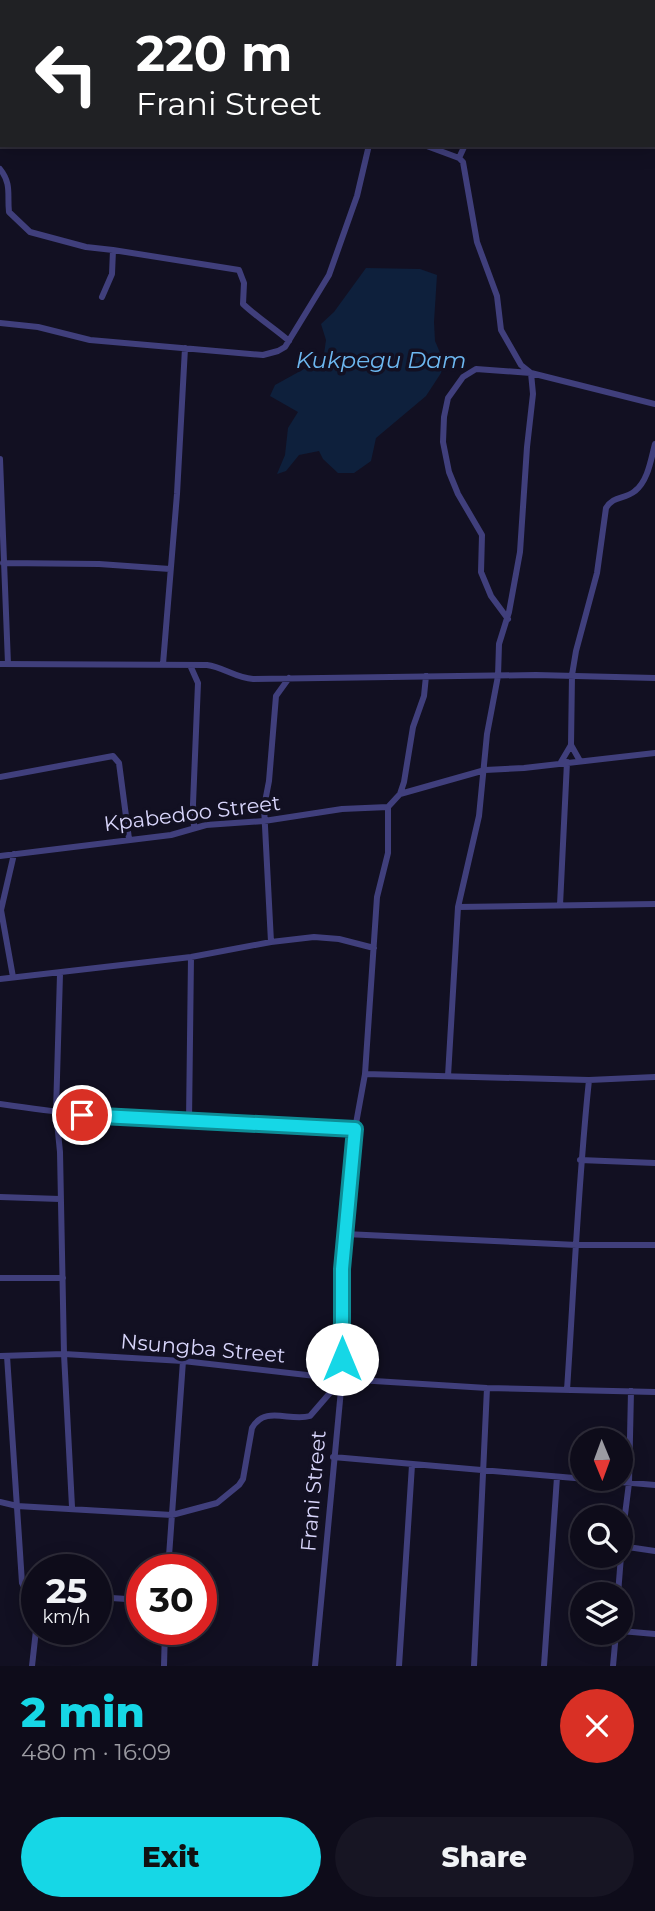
<!DOCTYPE html>
<meta charset="utf-8">
<style>
:root{--surface:#0e0c1a;--page:#171523;--text:#f1f3f6;--muted:#9b9ba2;--line:#2e2c39;--accent:#16d7e6}
body{margin:0;font-family:Montserrat,sans-serif;background:var(--page);color:var(--text);height:100vh;display:flex;flex-direction:column;font-size:26px;white-space:nowrap}
*{box-sizing:border-box;margin:0}
p{font-size:23px;color:var(--muted)}
.icon{flex:none;width:38px;height:38px;fill:none;stroke:currentColor;stroke-width:2;stroke-linecap:round;stroke-linejoin:round}
.map{position:relative;height:1666px;overflow:hidden}
.panel{display:flex;flex-direction:column;background:var(--surface);flex:1}
.panel>*{flex:none}
.guide{position:absolute;left:0px;top:0px;width:656px;height:147px;box-shadow:0 4px 18px #0003,0 0 0 2px var(--line);background:#202124;color:#fff;overflow:hidden}
.needle{width:46px;rotate:179deg}
.fabs{position:absolute;left:570px;top:1428px;display:grid;gap:14px}
.fabs a{display:grid;place-items:center;width:63px;height:63px;border-radius:50%;background:var(--surface);box-shadow:0 4px 18px #0003,0 0 0 2px var(--line);font-size:35px}
.speed{position:absolute;left:21px;top:1554px;display:flex;gap:14px;font-size:35px;font-weight:700;text-align:center}
.speed>*{display:grid;place-content:center;width:91px;height:91px;border-radius:50%;background:var(--surface);box-shadow:0 4px 18px #0003,0 0 0 2px var(--line);line-height:1}
.speed small{font-size:18px;font-weight:400}
.speed .limit{border:10px solid #d22;background:#fff;color:#111}
.pin{position:absolute;display:grid;place-items:center;width:60px;height:60px;color:#fff;margin:-30px;border:4px solid #fff;border-radius:50%;box-shadow:0 2px 7px #0007}
.me{position:absolute;width:77px;margin:-38px;rotate:0deg;stroke-linejoin:round;filter:drop-shadow(0 0 5px #0008)}
.turn{display:flex;align-items:center;gap:24px;height:147px;padding:0 21px;font-size:32px}
.turn .icon{width:91px;height:91px;stroke-width:2.5}
.turn b{display:block;font-size:49px;line-height:60px}
.round{display:grid;place-items:center;flex:none;width:74px;height:74px;border-radius:37px;background:var(--page)}
.overview{display:flex;align-items:center;justify-content:space-between;height:119px;padding:0 21px}
h1{font-size:42px;font-weight:800;line-height:52px;color:var(--accent)}
.button{display:flex;gap:14px;margin-top:auto;padding:14px 21px}
.button a{flex:1;height:80px;border-radius:42px;background:var(--accent);color:#111;font-size:28px;font-weight:800;line-height:80px;text-align:center}
.button a+a{background:var(--page);color:var(--text)}
.map>svg:first-child{display:block}
.water{fill:#0e203c}
.lines{fill:none;stroke-linecap:round;stroke-linejoin:round}
.minor{stroke:#403f7c;stroke-width:6}
.route-casing{stroke:#0e8c96;stroke-width:18}
.route{stroke:#16d7e6;stroke-width:12}
.labels{text-anchor:middle;dominant-baseline:central;stroke-width:7;stroke-linejoin:round;paint-order:stroke}
.street-label{font-size:21px;fill:#d8d5fb;stroke:#121022}
.water-label{font-size:23px;font-style:italic;fill:#6db8f1;stroke:#121022}
</style>
<div class="map">
<svg width="655" height="1666" viewBox="0 0 655 1666">
<rect width="100%" height="100%" fill="#121022"/>
<!-- water -->
<path class="water" d="M366 268 420 269 437 275 434 322 435 341 444 362 441 373 426 396 376 438 371 461 354 473H338L323 459 319 451 299 455 286 471 277 474 285 455 288 428 298 412 270 396 275 385 313 364 324 354 326 340 321 324 334 312Z"/>
<g class="lines">
<!-- minor -->
<path class="minor" d="M140 0 141 2
M393 2V0
M499 2V0
M0 64 2 65
M0 133H2
M424 145 459 158 463 162 477 242 497 296 501 330 521 365 531 373 533 394 527 447 520 552 509 612 499 644 498 676 487 734 479 816 458 907 448 1076
M459 158 465 145
M0 169C12 184 7 195 9 212L30 232 86 247 113 250
M102 297 112 274 113 250 239 270 244 283 243 304C258 318 274 328 289 341
M0 323 38 327 90 340 263 355 278 351 285 347 329 275 357 196 369 145
M0 459 8 664
M3 563 99 564 170 569
M508 619 491 596 481 572 482 535 458 494 449 472 443 442 444 417 448 398 463 377 476 369 531 373 655 404
M0 664 207 665C223 667 236 678 253 679L536 675 655 678
M163 664 177 494 185 348
M190 665 198 683 193 804 194 827
M580 761 571 745 572 675 576 651 597 573 606 508C614 495 624 500 635 491 648 481 651 459 655 444
M561 762 571 745
M0 777 113 756 119 763 129 839
M400 794 485 770 524 768 655 753
M0 856 171 835 206 825 264 821 342 809 388 807
M560 905 567 762
M458 907 655 904
M271 942 264 807 269 781 276 696 289 678
M60 974 56 1112 60 1152 64 1354 72 1507
M13 977 1 910 14 854
M0 979 191 957 271 942 314 937 339 939 374 948
M365 1074 589 1080 655 1077
M0 1104C50 1111 100 1118 150 1120 218 1124 287 1122 355 1129L342 1269V1379L315 1666
M189 1121 191 957
M355 1129 365 1074 377 897 388 853V807L400 794 404 782 413 727 424 696 426 676
M580 1160 655 1163
M0 1197 60 1199
M345 1234 577 1245H655
M0 1278H63
M0 1356 64 1354 183 1361 342 1379 487 1388 655 1392
M7 1356 22 1583 26 1591 37 1593
M567 1390C574 1286 578 1183 589 1080
M333 1457 655 1485
M0 1502 17 1506 172 1515 217 1503 239 1485 243 1479 252 1428C265 1405 290 1422 310 1416L342 1379
M621 1546 629 1483 631 1391
M621 1546 655 1551
M168 1570 183 1361
M618 1594 621 1556
M96 1597 142 1600
M621 1631 655 1634
M32 1666 37 1621
M164 1666 165 1629
M399 1666 412 1465
M474 1666 487 1388
M544 1666 557 1477
M613 1666 616 1633"/>
</g>
<g class="lines">
<!-- route casing -->
<g class="route-casing">
<path id="route" d="M82 1115 355 1129 342 1269V1359"/>
</g>
<!-- route -->
<use href="#route" class="route"/>
</g>
<g class="labels">
<!-- street labels -->
<g class="street-label">
<text transform="translate(192 813) rotate(-7)">Kpabedoo Street</text>
<text transform="translate(203 1348) rotate(5)">Nsungba Street</text>
<text transform="translate(313 1491) rotate(-85)">Frani Street</text>
</g>
<!-- water labels -->
<g class="water-label">
<text x="381" y="360">Kukpegu Dam</text>
</g>
</g>
</svg>
<div class="fabs">
<a><svg class="needle" viewBox="-14 -14 28 28"><path d="M0-13l5 13h-10z" fill="#e53935"/><path d="M0 13l5-13h-10z" fill="#9b9ba2"/></svg></a>
<a><svg class="icon" aria-label="search" viewBox="0 0 24 24"><circle cx="10" cy="10" r="6"/><path d="M15 15l6 6"/></svg></a>
<a><svg class="icon" aria-label="layers" viewBox="0 0 24 24"><path d="M12 4l9 5-9 5-9-5zM3 14l9 5 9-5"/></svg></a>
</div>
<div class="speed"><div>25<small>km/h</small></div><div class="limit">30</div></div>
<div class="pin" style="left:82px;top:1115px;background:#d93025"><svg class="icon" aria-label="arrive" viewBox="0 0 24 24"><path d="M6 21V4h12l-3 4 3 4H6"/></svg></div>
<svg class="me" style="left:342px;top:1359px" viewBox="-20 -20 40 40"><circle r="19" fill="#fff"/><path d="M0-13L10 11 0 6-10 11z" fill="#16d7e6"/></svg>
<div class="guide">
<div class="turn"><svg class="icon" aria-label="left" viewBox="0 0 24 24"><path d="M17 20v-9H6M10 6l-5 5 5 5"/></svg><div><b>220 m</b>Frani Street</div></div>
</div>
</div>
<section class="panel">
<div class="overview"><div><h1>2 min</h1><p>480 m · 16:09</p></div><a class="round" style="background:#d93025;color:#fff"><svg class="icon" aria-label="close" viewBox="0 0 24 24"><path d="M6 6l12 12M18 6L6 18"/></svg></a></div>
<div class="button"><a>Exit</a><a>Share</a></div>
</section>
